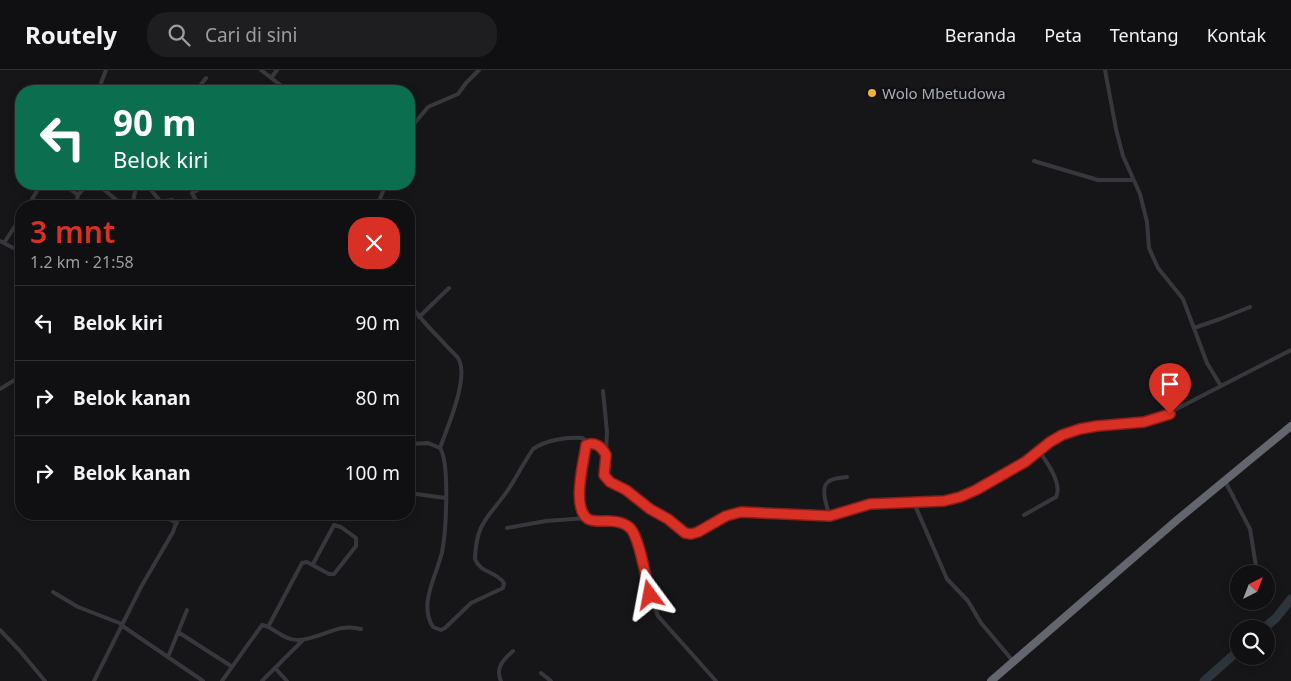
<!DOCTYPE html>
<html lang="id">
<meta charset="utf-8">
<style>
:root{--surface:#101012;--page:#1e1e20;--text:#f1f3f6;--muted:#9c9d9f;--line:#303032;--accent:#d93025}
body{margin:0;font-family:"Noto Sans",sans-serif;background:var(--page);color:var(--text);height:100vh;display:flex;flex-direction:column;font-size:19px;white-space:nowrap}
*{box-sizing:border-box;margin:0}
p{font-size:16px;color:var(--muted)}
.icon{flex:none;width:28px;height:28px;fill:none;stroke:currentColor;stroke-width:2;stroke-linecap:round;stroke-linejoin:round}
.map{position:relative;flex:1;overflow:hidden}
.panel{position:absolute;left:15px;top:130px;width:400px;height:320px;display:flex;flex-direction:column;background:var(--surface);border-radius:20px;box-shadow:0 2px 8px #0003,0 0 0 1px var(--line)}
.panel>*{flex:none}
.banner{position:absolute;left:15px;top:15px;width:400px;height:105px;border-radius:20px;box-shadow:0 2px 8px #0003,0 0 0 1px var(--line);background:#0b6e4f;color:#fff;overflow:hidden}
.needle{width:32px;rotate:42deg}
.tools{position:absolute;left:1230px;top:495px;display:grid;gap:10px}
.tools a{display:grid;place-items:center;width:45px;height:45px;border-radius:50%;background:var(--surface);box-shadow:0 2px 8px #0003,0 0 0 1px var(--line);font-size:25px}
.pin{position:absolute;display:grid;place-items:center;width:42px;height:42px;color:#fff;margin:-51px -21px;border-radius:50% 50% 50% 0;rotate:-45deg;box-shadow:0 0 5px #0007}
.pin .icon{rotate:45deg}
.me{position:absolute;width:55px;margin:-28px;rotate:347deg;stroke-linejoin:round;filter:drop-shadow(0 0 4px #0008)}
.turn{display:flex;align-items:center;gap:18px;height:105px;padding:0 15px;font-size:22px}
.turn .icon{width:65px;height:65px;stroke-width:2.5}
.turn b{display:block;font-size:35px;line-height:42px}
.round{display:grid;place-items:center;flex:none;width:52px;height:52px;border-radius:20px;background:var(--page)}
.overview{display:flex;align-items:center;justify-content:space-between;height:85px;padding:0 15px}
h1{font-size:30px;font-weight:600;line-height:38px;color:var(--accent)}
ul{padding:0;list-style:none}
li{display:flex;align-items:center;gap:15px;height:75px;padding:0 15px;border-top:1px solid var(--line)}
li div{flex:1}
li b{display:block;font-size:19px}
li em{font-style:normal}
header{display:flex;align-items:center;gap:30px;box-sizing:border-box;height:70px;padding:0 25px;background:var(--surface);border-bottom:1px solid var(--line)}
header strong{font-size:24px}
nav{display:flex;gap:28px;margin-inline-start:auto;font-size:18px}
.search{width:350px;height:45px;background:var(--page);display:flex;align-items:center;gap:12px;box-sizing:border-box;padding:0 18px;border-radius:20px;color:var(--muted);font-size:19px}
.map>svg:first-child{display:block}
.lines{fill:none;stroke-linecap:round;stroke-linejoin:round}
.river{stroke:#2c353c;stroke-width:9}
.street{stroke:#37383d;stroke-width:4}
.highway{stroke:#63666e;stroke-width:8}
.route-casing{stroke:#8d1f18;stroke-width:12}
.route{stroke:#d93025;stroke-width:9}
.poi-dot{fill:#f2b134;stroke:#111113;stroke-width:2}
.labels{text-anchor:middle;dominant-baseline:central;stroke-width:5;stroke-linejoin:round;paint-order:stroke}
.poi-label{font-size:15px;fill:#a8adb8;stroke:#111113;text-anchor:start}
</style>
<header>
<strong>Routely</strong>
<div class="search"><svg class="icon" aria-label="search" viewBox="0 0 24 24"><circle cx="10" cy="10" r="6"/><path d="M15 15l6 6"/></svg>Cari di sini</div>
<nav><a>Beranda</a><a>Peta</a><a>Tentang</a><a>Kontak</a></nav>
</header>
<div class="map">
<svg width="1291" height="611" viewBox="0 0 1291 611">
<rect width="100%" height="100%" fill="#161618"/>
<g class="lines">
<!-- river -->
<path class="river" d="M1263 559 1276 548 1291 529
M1204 611 1239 580"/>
<!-- street -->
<path class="street" d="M261 0 288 21
M1105 0 1116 59 1123 86 1140 124 1147 152 1149 178 1158 198 1183 229 1207 293 1221 316
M271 8 277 0
M98 21 106 0
M196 21 206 8
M409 60 428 37 458 24 466 13 479 0
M1034 91 1098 110H1133
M63 114 78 125 88 114
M97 114 119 132 128 136
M146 114 161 132 172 130 178 136
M78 125 77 129 81 136
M28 136 41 114
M129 136 132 135 137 114
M199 136 192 123 208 114
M377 136 386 114
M0 171 21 182
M4 173 21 147
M409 233C419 247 430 259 442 271 447 277 453 282 458 288 470 307 447 358 440 378
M419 247 449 218
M1194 258 1220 249 1250 237
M0 319 21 306
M603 321 607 362 606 383
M409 374 428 373 440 378C450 393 446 463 442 482 437 505 418 534 433 557L441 560 445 558 471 533 503 518 504 513C496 501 480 503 475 489 476 450 491 446 510 417 518 404 525 391 533 379 546 370 566 367 582 368L585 370 586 375C583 399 575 422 584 445L593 451 619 452 624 454 632 459 637 470 650 525 658 546 716 611
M586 375 593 374C610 379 604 391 604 405L610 412 626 420 650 439 668 449 685 463 691 464 699 462 726 446 741 442C757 443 774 443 790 444 803 445 816 448 828 446 846 444 862 434 880 433 914 430 940 436 973 421 991 414 1011 403 1026 391 1038 382 1049 371 1063 365 1093 353 1126 358 1157 349L1291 280
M1225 411 1250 459 1256 496
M409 423 445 428
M914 433 947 509 968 531 981 553 1013 591
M159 444 177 453
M1024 445 1056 427C1063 413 1046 392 1039 380
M830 446C827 438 820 418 828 412 832 408 841 408 847 407
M357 447 359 444
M507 458 546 451 587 448
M53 522 78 537 122 554
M121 555 203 611
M268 557 302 493 307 492 329 504H334L356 476V468L341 457 334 455 313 494
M0 560 20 581 45 611
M178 562 231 596
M168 587 187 540
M276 599 287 611
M541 603 551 611
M94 611 141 517 173 462 179 444
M222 611 262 555C274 557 283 570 297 570 320 570 337 552 361 559
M262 611 303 570
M501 611C495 598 503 590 513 581"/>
<!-- highway -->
<path class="highway" d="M991 611 1177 450 1291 356"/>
</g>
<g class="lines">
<!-- route casing -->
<g class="route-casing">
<path id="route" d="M650 525C646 510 640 470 631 459 625 452 616 451 607 451 601 451 593 452 588 449 571 438 584 391 586 375 595 371 602 377 606 385L604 405 610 412 626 420 650 439 668 449 685 463 691 464 698 462 726 446 741 442 830 446 870 434 944 431 960 427 976 420 1025 392 1050 372 1062 365 1080 359 1097 356 1144 352 1170 344"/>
</g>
<!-- route -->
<use href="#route" class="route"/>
</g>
<!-- markers -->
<circle class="poi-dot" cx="872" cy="23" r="5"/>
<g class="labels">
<!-- poi labels -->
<g class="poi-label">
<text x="882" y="23">Wolo Mbetudowa</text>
</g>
</g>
</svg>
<div class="tools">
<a><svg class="needle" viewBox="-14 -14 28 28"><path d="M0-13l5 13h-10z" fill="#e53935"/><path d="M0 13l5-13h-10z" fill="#9c9d9f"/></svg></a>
<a><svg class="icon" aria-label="search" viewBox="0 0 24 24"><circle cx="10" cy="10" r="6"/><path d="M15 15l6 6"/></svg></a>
</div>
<div class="pin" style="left:1170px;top:344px;background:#d93025"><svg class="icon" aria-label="arrive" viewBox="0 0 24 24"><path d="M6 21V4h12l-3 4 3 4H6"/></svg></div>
<svg class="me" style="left:650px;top:525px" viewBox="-20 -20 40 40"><path d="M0-17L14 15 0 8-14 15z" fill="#d93025" stroke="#fff" stroke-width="4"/></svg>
<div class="banner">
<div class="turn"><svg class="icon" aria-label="left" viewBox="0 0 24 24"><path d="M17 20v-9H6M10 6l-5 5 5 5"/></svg><div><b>90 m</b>Belok kiri</div></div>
</div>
<section class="panel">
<div class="overview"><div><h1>3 mnt</h1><p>1.2 km · 21:58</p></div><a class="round" style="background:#d93025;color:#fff"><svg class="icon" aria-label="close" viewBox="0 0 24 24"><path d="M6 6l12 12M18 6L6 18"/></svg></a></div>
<ul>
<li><svg class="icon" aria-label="left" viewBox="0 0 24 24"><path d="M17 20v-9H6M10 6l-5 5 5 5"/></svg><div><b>Belok kiri</b></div><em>90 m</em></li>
<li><svg class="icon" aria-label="right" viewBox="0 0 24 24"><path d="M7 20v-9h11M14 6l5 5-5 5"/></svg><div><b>Belok kanan</b></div><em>80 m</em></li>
<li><svg class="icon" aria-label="right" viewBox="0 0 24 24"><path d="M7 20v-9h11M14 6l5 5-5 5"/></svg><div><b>Belok kanan</b></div><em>100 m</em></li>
</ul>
</section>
</div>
